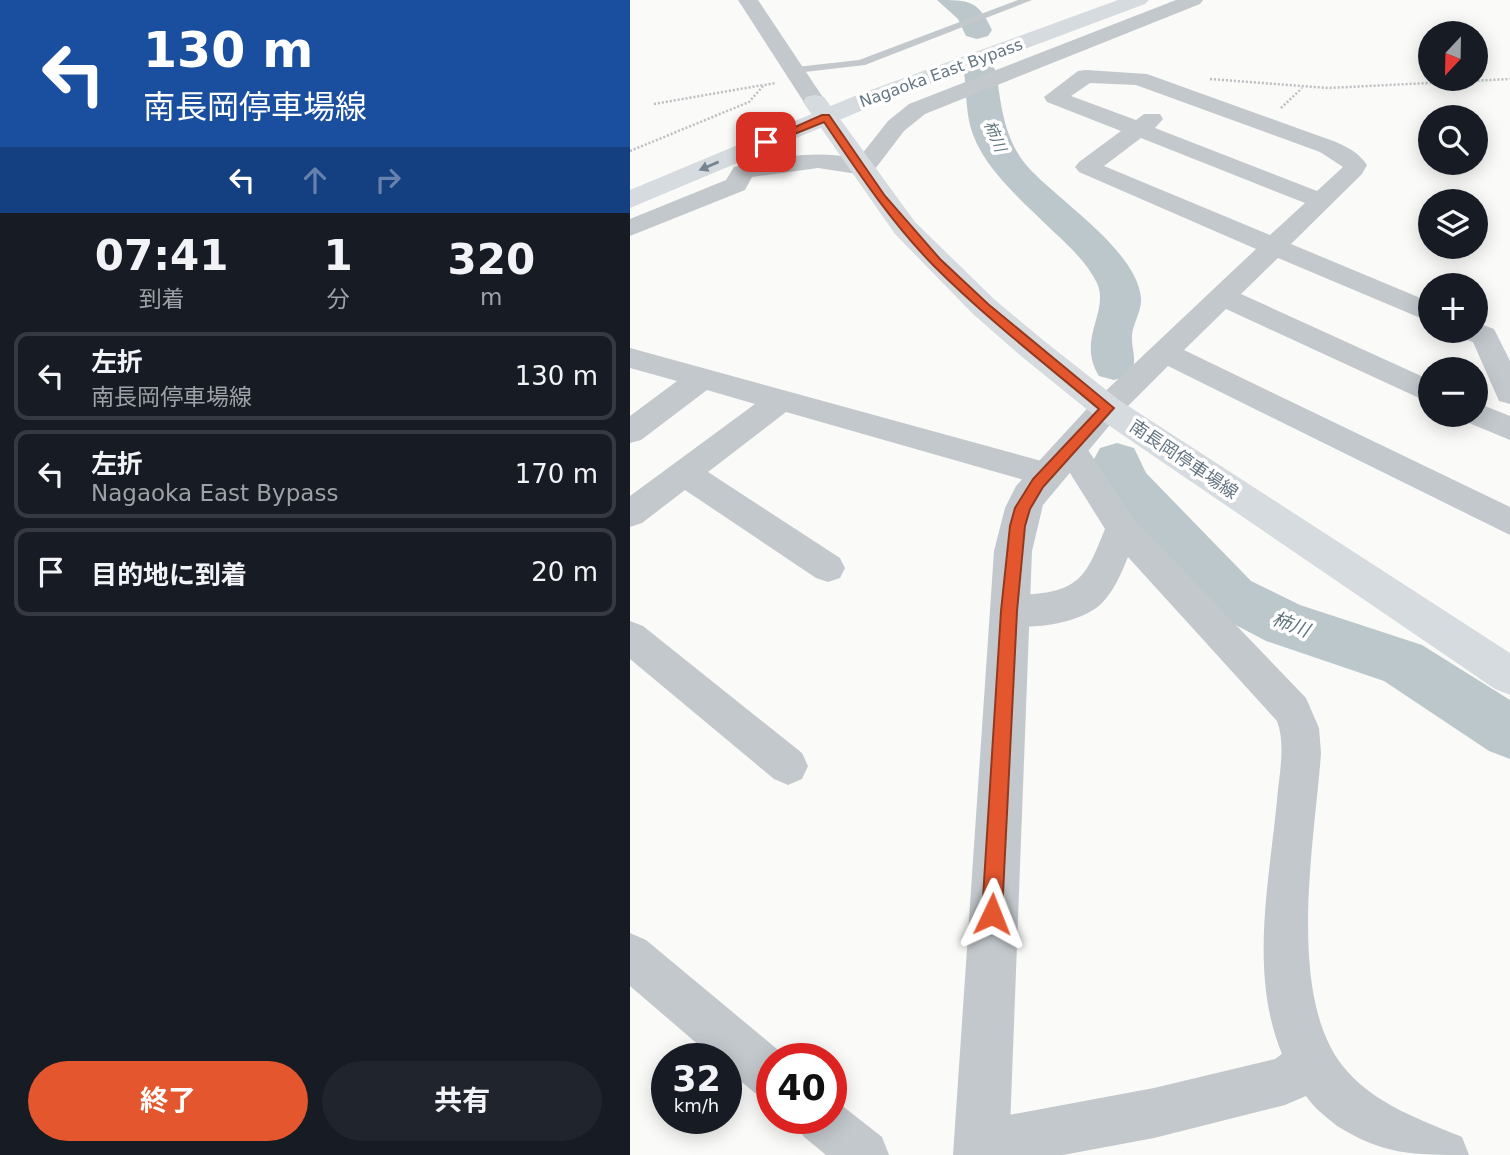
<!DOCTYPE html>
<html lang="ja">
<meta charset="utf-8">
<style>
:root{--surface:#171b24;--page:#20242c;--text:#f1f3f6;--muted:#9ea1a6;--line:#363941;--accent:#e4572e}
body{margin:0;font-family:"DejaVu Sans","Noto Sans JP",sans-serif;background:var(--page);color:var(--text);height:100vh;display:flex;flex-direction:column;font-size:26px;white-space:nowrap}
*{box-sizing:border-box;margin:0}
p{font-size:23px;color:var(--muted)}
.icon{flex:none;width:38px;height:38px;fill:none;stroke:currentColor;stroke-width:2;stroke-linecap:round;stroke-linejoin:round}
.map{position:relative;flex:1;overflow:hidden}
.sheet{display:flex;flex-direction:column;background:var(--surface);width:630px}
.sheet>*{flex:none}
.banner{background:#1a4fa0;color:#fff;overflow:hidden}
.needle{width:46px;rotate:202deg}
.buttons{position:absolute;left:788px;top:21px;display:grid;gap:14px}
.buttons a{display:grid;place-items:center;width:70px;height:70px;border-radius:50%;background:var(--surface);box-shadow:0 4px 18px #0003;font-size:35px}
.speed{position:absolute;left:21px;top:1043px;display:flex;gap:14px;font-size:35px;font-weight:700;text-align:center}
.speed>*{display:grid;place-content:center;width:91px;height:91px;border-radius:50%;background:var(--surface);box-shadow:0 4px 18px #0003;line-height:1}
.speed small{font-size:18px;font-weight:400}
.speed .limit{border:10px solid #d22;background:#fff;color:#111}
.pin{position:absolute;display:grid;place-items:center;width:60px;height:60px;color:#fff;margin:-30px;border-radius:14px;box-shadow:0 4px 10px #0006}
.me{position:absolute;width:77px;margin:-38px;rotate:2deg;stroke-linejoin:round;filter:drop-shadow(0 0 5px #0008)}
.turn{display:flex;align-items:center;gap:24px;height:147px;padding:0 28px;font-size:32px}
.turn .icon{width:91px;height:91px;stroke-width:2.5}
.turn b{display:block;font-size:49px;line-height:60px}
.lanes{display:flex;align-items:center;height:66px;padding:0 28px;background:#0003;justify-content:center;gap:35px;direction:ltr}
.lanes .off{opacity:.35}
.eta{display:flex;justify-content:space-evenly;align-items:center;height:119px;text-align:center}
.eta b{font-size:42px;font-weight:700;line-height:49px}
.cta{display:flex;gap:14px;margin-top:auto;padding:14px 28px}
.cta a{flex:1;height:80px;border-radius:42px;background:var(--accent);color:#fff;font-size:28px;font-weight:700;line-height:80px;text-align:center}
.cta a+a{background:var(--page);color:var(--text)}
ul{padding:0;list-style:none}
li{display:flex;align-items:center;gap:21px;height:88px;margin:0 14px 10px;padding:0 14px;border:4px solid var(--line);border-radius:14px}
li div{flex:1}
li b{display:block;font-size:26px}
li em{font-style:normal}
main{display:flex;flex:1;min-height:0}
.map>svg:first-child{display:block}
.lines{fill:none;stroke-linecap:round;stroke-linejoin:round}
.river{fill:#bbc7cb;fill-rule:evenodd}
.path{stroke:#bbbfc2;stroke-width:2.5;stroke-dasharray:2 2;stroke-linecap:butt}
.service{fill:#c3c8cc;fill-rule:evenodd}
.minor{fill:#c3c8cc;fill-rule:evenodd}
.tertiary{fill:#c3c8cc;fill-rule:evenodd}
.secondary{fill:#d6dbdf;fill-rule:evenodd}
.trunk{fill:#d6dbdf;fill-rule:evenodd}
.oneway{fill:#768591}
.route{fill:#e4572e;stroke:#94391e;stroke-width:2}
.labels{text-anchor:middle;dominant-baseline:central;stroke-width:7;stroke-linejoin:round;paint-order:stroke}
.far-street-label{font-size:16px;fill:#657683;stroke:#fff}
.far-water-label{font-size:16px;font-style:italic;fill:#60757c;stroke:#fff}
.street-label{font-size:18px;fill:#657683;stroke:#fff}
.water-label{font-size:19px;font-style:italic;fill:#60757c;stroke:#fff}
</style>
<main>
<section class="sheet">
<div class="banner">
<div class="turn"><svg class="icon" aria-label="left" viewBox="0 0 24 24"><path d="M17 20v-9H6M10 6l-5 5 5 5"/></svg><div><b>130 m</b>南長岡停車場線</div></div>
<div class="lanes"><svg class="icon" aria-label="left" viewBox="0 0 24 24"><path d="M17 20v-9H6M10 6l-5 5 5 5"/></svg><svg class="icon off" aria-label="ahead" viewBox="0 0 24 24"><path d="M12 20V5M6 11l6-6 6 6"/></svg><svg class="icon off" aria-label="right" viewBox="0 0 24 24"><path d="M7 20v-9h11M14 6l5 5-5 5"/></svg></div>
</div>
<div class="eta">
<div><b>07:41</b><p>到着</p></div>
<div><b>1</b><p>分</p></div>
<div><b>320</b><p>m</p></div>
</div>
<ul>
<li><svg class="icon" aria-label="left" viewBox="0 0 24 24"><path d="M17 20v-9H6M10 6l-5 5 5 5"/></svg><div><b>左折</b><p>南長岡停車場線</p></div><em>130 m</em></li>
<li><svg class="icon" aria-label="left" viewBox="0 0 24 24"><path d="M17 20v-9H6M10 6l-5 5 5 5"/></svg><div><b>左折</b><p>Nagaoka East Bypass</p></div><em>170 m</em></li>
<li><svg class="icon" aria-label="arrive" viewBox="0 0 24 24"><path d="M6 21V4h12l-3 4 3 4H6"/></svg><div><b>目的地に到着</b></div><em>20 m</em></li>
</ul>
<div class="cta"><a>終了</a><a>共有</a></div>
</section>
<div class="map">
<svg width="880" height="1155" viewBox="0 0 880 1155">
<rect width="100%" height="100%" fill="#fafaf8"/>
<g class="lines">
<!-- river -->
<path class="river" d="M307 0C339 0 348 0 362 30L358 36 347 39 336 36 328 19Z
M350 61 361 64 366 71C371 105 374 139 397 166 428 201 506 249 511 298 512 311 503 323 502 335 501 351 509 361 499 376L484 380 469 376C446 339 480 312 467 283 458 264 440 247 425 233 395 203 351 168 340 125 336 108 336 88 334 71L339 64Z
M487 443 504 448 516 473 621 581 670 605 792 645 880 700V759L859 751 754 681 636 641 583 613 478 496 463 461 470 448Z"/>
<!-- path -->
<path class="path" d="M580 79 698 88 880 79
M24 104 133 85
M651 108 672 88
M0 151 119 102 134 85 146 83"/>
<!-- service -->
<path class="service" d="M388 0H402L235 65 166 73 161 70 166 67 229 60Z"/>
<!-- minor -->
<path class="minor" d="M108 0H128L196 102 193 107H177Z
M546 0H573L570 4 295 114 274 131 242 173 234 175 188 168 122 177 115 190 0 236V219L96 180 104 167C144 157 187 149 228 159L258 121 279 104Z
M456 70 517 74 706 142C719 148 729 153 737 165L732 174 661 244 800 302V322L648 258 611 294 800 380V403L596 309 554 350 880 507V535L538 366 488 416 477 419 466 416 462 408 466 400 626 249 449 172 445 167 449 162 491 131 417 102 414 97 448 71ZM460 83 506 85 690 152 713 167 687 191 525 128 533 119 530 114H514L506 120 441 96ZM511 138 675 203 640 235 474 166Z
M845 322 864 329 880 361V404L869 401 843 342 832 338 828 331H845Z
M0 348 415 462 426 465 431 474 426 483 415 486 156 412 78 472 210 558 215 568 210 578 198 582 186 578 55 490 12 523 0 527V496L125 404 77 390 11 440 0 443V416L47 381 0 368Z
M845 402 880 416V440L834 421 831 415H845Z
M441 437 452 441 504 519 676 698 689 728 691 753C685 841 654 1001 717 1071 747 1105 791 1120 832 1137L839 1155C782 1155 754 1155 707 1126 695 1116 684 1108 676 1096L655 1105 524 1138 433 1155H331L327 1145 334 1127 352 1120 524 1088 645 1059 652 1054C619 974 639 884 647 800 649 775 656 745 647 721L498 557C491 574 484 591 471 604 448 625 394 632 366 622L361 611 366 600C379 596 391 595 404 594 453 590 458 570 475 529L425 449 430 441Z
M0 621 13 626 172 753 178 766 172 779 158 785 144 779 0 659Z
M0 933 16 940 159 1059H142V1100L125 1093 96 1069V1059H85L0 986Z
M201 1097 252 1137 259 1155H196L173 1136 166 1118H201Z"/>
<!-- tertiary -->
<path class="tertiary" d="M477 396 489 400 494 408 413 505 402 551 379 1155H323L364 551 375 508 386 486 465 400Z"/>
<!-- secondary -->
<path class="secondary" d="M185 95 194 97 285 222 365 300 413 340 489 400 880 653V695L865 689 465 416 391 356 343 314 265 234 173 102 176 97Z"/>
<!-- trunk -->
<path class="trunk" d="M488 0H519L515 4 245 105 0 208V190L227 95Z"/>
</g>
<!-- one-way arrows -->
<defs><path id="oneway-solid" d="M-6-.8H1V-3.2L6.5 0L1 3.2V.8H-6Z" transform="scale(1.75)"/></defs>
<use class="oneway" href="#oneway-solid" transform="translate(79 166) rotate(157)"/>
<!-- route -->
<path class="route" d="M192 115H199L255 196 310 259 358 304 484 408 413 487 400 509 395 526 387 611 372 914 369 921 362 924 355 921 352 914 371 611 380 526 385 508 403 479 469 409C413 362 355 317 304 266 261 222 228 172 194 122L140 144 131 142Z"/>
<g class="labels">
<!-- far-street labels -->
<g class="far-street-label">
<text transform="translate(311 73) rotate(-20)">Nagaoka East Bypass</text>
</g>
<!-- far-water labels -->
<g class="far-water-label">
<text transform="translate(365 136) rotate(67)">柿川</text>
</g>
<!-- street labels -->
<g class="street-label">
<text transform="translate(554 459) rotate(34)">南長岡停車場線</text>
</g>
<!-- water labels -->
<g class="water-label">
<text transform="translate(661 624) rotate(21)">柿川</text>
</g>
</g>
</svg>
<div class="buttons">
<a><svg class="needle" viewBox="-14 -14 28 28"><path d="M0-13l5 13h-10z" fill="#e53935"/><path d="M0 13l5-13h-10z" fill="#9ea1a6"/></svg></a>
<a><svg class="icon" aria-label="search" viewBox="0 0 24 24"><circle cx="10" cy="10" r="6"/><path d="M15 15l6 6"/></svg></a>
<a><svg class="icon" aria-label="layers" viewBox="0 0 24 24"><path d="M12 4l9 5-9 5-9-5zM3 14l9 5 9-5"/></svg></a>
<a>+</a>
<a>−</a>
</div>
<div class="speed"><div>32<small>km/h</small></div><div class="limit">40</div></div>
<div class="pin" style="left:136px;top:142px;background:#d93025"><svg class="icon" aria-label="arrive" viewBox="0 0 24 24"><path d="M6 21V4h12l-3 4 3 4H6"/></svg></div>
<svg class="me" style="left:362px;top:914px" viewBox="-20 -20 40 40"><path d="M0-17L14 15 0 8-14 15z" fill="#e4572e" stroke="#fff" stroke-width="4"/></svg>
</div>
</main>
